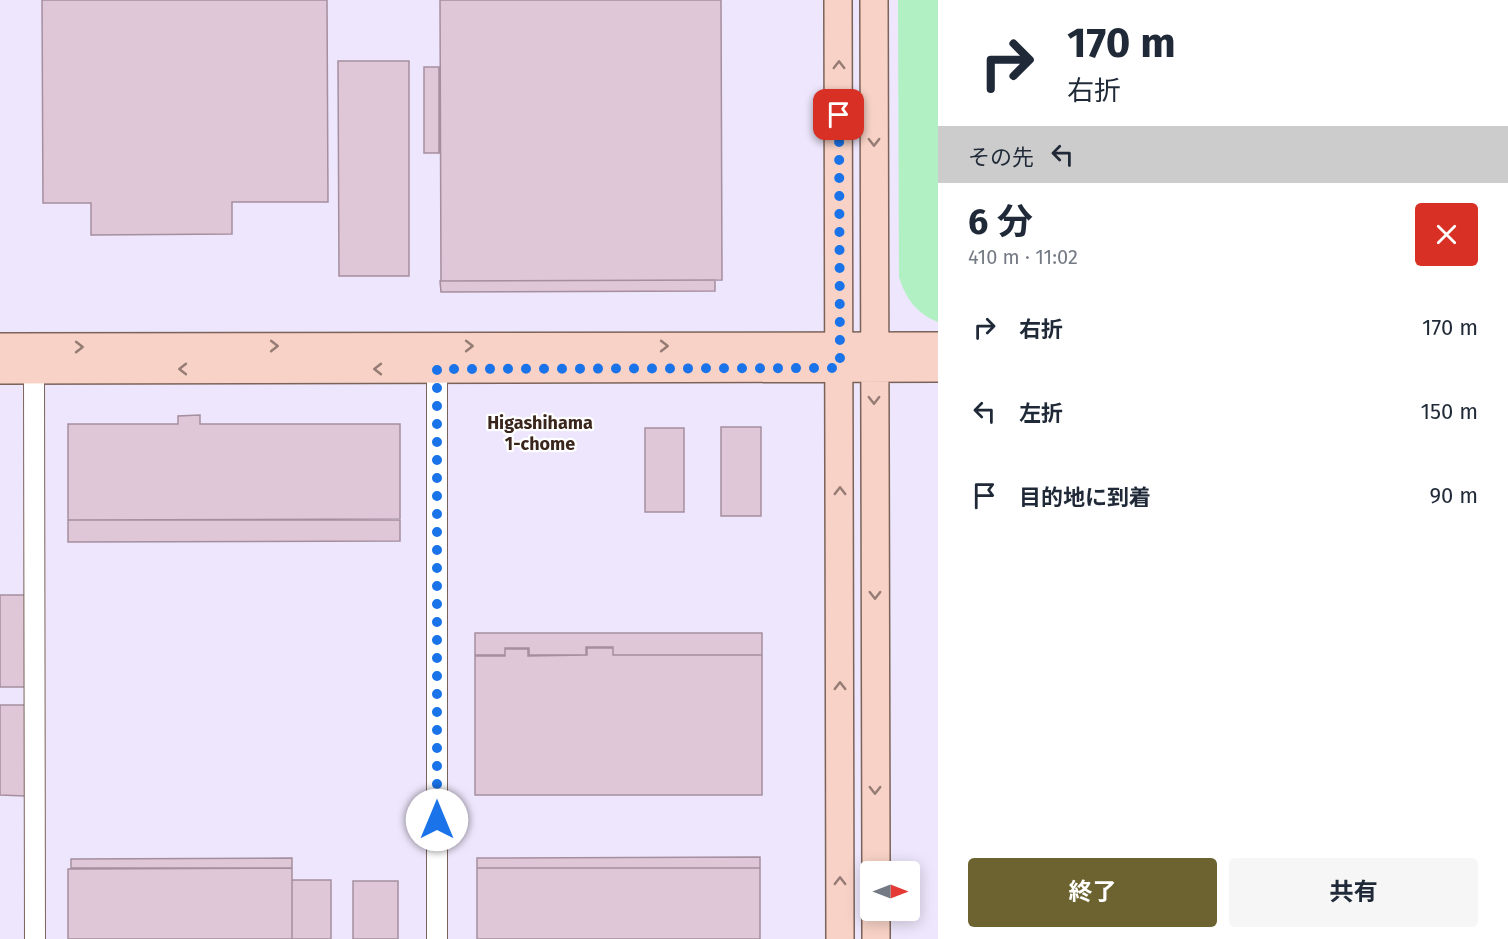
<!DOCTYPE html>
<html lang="ja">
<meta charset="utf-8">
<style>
:root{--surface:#fff;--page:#f6f6f7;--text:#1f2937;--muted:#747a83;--accent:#6c6330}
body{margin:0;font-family:"Fira Sans","Noto Sans JP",sans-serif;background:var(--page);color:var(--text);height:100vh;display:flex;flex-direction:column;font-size:22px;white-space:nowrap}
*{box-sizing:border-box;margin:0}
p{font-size:20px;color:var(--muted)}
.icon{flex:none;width:33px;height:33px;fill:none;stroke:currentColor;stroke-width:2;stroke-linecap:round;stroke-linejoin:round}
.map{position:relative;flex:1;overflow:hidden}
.panel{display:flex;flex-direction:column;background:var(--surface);width:570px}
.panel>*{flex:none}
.top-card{background:#fff;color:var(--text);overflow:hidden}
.needle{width:39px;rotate:90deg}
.buttons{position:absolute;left:860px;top:861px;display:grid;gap:12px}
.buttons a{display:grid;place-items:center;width:60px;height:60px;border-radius:6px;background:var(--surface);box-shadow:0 3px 15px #0003;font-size:30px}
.pin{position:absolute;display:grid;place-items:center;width:51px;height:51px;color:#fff;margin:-26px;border-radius:12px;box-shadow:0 3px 9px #0006}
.me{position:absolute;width:66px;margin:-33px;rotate:0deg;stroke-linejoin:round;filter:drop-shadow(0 0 4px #0008)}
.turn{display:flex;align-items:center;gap:21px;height:126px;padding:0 30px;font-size:27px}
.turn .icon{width:78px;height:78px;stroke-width:2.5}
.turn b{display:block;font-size:42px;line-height:51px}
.then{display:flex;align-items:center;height:57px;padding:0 30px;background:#0003;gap:12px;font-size:22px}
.round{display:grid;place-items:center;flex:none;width:63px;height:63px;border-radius:6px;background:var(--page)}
.head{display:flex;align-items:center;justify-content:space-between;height:102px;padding:0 30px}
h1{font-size:36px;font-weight:700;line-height:45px}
.button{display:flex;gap:12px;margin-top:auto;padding:12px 30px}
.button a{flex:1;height:69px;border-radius:6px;background:var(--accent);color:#fff;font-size:24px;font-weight:700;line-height:69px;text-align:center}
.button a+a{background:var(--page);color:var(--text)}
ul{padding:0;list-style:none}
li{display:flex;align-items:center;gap:18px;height:84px;padding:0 30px}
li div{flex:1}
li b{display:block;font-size:22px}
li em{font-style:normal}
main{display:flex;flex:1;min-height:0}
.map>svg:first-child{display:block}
.industrial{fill:#ede6fc;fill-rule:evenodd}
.green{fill:#b1f0c3}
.building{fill:#dfc7d7;stroke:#a58e9e;stroke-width:1.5}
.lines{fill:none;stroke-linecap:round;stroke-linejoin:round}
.street-casing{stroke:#7b6359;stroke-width:22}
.secondary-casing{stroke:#7b6359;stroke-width:30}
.street{stroke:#fff;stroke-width:20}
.secondary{stroke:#f8d2c6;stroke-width:27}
.oneway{stroke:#957c74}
.route{stroke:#1a73e8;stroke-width:10;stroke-dasharray:0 18}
.labels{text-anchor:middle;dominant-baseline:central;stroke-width:4.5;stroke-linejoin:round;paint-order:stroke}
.neighbourhood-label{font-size:18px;font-weight:bold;fill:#3a261d;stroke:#fff}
</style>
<main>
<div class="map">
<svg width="938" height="939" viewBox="0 0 938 939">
<rect width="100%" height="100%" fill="#fdf1ed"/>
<!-- industrial -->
<path class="industrial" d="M0 0H938V939H0ZM870 872H909V910H870Z"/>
<!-- green -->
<path class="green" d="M898 0H938V322C916 313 906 299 899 277Z"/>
<!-- building -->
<path class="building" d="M42 0H327L328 202H232V234L91 235V203H43Z
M440 0H721L722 280 441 281Z
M338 61H409V276H339Z
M424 67H439V153H424Z
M715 280V291L441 292 440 281Z
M200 415V424H400V519L68 520V424H178V416Z
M721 427H761V516H721Z
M645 428H684V512H645Z
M68 520H400V541L68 542Z
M0 595H26V687H0Z
M475 633H762V655H613V647H586V655H529V648H505V655H475Z
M587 648H613V655H762V795H475V656H505V649H528V656L587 655Z
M0 705H25V796L0 795Z
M760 857V868H477V858Z
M292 858V868H71V859Z
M292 868V939H68V869Z
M477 868H760V939H477Z
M292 880H331V939H292Z
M353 881H398V939H353Z"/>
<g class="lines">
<!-- street casing -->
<g class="street-casing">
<path id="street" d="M437 369V939
M34 370 35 939"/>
</g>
<!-- secondary casing -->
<g class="secondary-casing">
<path id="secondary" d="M838 0 840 939
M874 0 876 872
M0 347 938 346
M0 370 938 368
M876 910V939"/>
</g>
<!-- street -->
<use href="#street" class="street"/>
<!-- secondary -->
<use href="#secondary" class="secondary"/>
</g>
<!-- one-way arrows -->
<defs><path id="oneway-chevron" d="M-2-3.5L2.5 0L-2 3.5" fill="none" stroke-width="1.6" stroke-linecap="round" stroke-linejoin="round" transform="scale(1.5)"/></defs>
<g class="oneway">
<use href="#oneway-chevron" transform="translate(839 65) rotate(-90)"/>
<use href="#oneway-chevron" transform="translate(874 142) rotate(90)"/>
<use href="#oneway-chevron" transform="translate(274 346)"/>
<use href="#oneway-chevron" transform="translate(469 346)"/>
<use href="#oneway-chevron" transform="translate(664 346)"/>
<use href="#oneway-chevron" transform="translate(79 347)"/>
<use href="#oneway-chevron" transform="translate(183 369) rotate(180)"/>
<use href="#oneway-chevron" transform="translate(378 369) rotate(180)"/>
<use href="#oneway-chevron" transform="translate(874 400) rotate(90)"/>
<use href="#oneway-chevron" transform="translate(840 491) rotate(-90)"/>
<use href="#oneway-chevron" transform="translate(875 595) rotate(90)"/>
<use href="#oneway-chevron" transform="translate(840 686) rotate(-90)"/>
<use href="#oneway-chevron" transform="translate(875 790) rotate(90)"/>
<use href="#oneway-chevron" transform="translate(840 881) rotate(-90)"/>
</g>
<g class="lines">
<!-- route -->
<path class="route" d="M437 820V369L840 368 839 115"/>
</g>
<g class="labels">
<!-- neighbourhood labels -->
<g class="neighbourhood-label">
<text x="540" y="423">Higashihama<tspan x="540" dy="21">1-chome</tspan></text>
</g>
</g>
</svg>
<div class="buttons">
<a><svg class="needle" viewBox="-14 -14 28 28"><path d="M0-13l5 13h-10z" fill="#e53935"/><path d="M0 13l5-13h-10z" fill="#747a83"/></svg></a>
</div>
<div class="pin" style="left:839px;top:115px;background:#d93025"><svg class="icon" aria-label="arrive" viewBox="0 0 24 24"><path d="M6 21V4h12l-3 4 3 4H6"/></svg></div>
<svg class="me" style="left:437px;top:820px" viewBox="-20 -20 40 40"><circle r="19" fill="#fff"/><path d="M0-13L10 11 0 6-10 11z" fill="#1a73e8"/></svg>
</div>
<section class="panel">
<div class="top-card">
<div class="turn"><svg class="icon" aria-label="right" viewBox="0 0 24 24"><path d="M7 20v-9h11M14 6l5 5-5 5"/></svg><div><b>170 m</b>右折</div></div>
<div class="then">その先<svg class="icon" aria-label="left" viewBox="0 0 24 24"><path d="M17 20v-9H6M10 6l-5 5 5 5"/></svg></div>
</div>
<div class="head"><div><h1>6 分</h1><p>410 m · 11:02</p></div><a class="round" style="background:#d93025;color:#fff"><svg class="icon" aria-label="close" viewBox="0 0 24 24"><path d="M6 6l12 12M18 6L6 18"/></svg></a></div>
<ul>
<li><svg class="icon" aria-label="right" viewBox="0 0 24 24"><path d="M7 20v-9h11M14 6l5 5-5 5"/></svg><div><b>右折</b></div><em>170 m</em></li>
<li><svg class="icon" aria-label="left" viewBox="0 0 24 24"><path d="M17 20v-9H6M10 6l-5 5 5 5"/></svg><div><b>左折</b></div><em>150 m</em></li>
<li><svg class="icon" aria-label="arrive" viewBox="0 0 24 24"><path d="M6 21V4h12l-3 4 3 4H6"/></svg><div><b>目的地に到着</b></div><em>90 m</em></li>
</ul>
<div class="button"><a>終了</a><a>共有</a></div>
</section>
</main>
